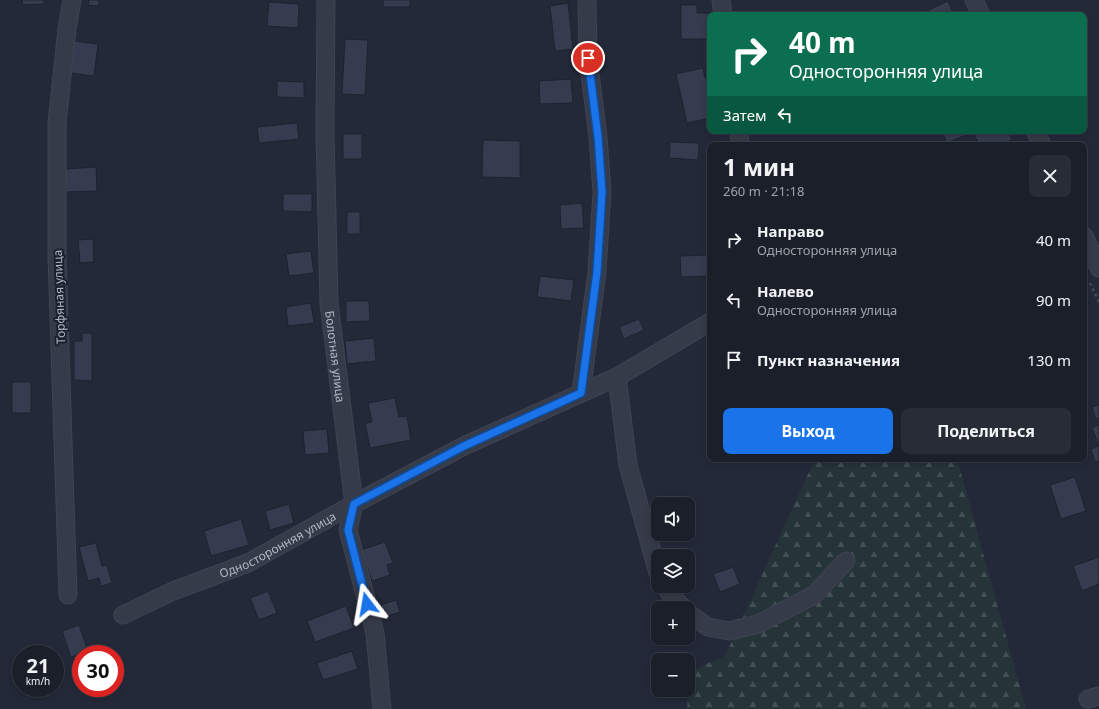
<!DOCTYPE html>
<html lang="ru">
<meta charset="utf-8">
<style>
:root{--surface:#1a1f2a;--page:#272c36;--text:#f1f3f6;--muted:#9fa2a8;--line:#383d47;--accent:#1a73e8}
body{margin:0;font-family:"Noto Sans",sans-serif;background:var(--page);color:var(--text);height:100vh;display:flex;flex-direction:column;font-size:15px;white-space:nowrap}
*{box-sizing:border-box;margin:0}
p{font-size:13px;color:var(--muted)}
.icon{flex:none;width:22px;height:22px;fill:none;stroke:currentColor;stroke-width:2;stroke-linecap:round;stroke-linejoin:round}
.map{position:relative;flex:1;overflow:hidden}
.details{position:absolute;left:707px;top:142px;width:380px;height:320px;display:flex;flex-direction:column;background:var(--surface);border-radius:8px;box-shadow:0 2px 6px #0003,0 0 0 1px var(--line)}
.details>*{flex:none}
.guide{position:absolute;left:707px;top:12px;width:380px;height:122px;border-radius:8px;box-shadow:0 2px 6px #0003,0 0 0 1px var(--line);background:#0b6e4f;color:#fff;overflow:hidden}
.controls{position:absolute;left:651px;top:497px;display:grid;gap:8px}
.controls a{display:grid;place-items:center;width:44px;height:44px;border-radius:8px;background:var(--surface);box-shadow:0 2px 6px #0003,0 0 0 1px var(--line);font-size:20px}
.speed{position:absolute;left:12px;top:645px;display:flex;gap:8px;font-size:20px;font-weight:700;text-align:center}
.speed>*{display:grid;place-content:center;width:52px;height:52px;border-radius:50%;background:var(--surface);box-shadow:0 2px 6px #0003,0 0 0 1px var(--line);line-height:1}
.speed small{font-size:10px;font-weight:400}
.speed .limit{border:6px solid #d22;background:#fff;color:#111}
.pin{position:absolute;display:grid;place-items:center;width:34px;height:34px;color:#fff;margin:-17px;border:2px solid #fff;border-radius:50%;box-shadow:0 1px 4px #0007}
.me{position:absolute;width:44px;margin:-22px;rotate:346deg;stroke-linejoin:round;filter:drop-shadow(0 0 3px #0008)}
.turn{display:flex;align-items:center;gap:14px;height:84px;padding:0 16px;font-size:18px}
.turn .icon{width:52px;height:52px;stroke-width:2.5}
.turn b{display:block;font-size:28px;line-height:34px}
.then{display:flex;align-items:center;height:38px;padding:0 16px;background:#0003;gap:8px;font-size:15px}
.round{display:grid;place-items:center;flex:none;width:42px;height:42px;border-radius:8px;background:var(--page)}
.headline{display:flex;align-items:center;justify-content:space-between;height:68px;padding:0 16px}
h1{font-size:24px;font-weight:700;line-height:30px}
.cta{display:flex;gap:8px;margin-top:auto;padding:8px 16px}
.cta a{flex:1;height:46px;border-radius:8px;background:var(--accent);color:#fff;font-size:16px;font-weight:700;line-height:46px;text-align:center}
.cta a+a{background:var(--page);color:var(--text)}
ul{padding:0;list-style:none}
li{display:flex;align-items:center;gap:12px;height:60px;padding:0 16px}
li div{flex:1}
li b{display:block;font-size:15px}
li em{font-style:normal}
.map>svg:first-child{display:block}
.forest{fill:url(#forest-firs)}
.building{fill:#353c4f;stroke:#1d222f}
.lines{fill:none;stroke-linecap:round;stroke-linejoin:round}
.minor-casing{stroke:#3f4452;stroke-width:19}
.path{stroke:#3d4d52;stroke-width:2.5;stroke-dasharray:3 3;stroke-linecap:butt}
.minor{stroke:#363b49;stroke-width:17}
.route-casing{stroke:#114b97;stroke-width:10}
.route{stroke:#1a73e8;stroke-width:7}
.labels{text-anchor:middle;dominant-baseline:central;stroke-width:4;stroke-linejoin:round;paint-order:stroke}
.street-label{font-size:12px;fill:#b1b6c5;stroke:#1b202d}
</style>
<div class="map">
<svg width="1099" height="709" viewBox="0 0 1099 709">
<defs>
<pattern id="forest-firs" width="22" height="20" patternUnits="userSpaceOnUse"><rect width="22" height="20" fill="#253439"/><path d="M5 1l3.5 6h-7zM16 11l3.5 6h-7z" fill="#424f54"/></pattern>
</defs>
<rect width="100%" height="100%" fill="#232938"/>
<!-- forest -->
<path class="forest" d="M815 459H957L1026 709H687L690 671 725 656Z"/>
<!-- building -->
<path class="building" d="M22 0H44V4L23 5Z
M89 0H99V6L88 5Z
M383 0H410V7H383Z
M948 1 954 15H918Z
M269 2 299 4 298 28 267 26Z
M568 3 573 49 555 51 550 6Z
M681 5H697V13H714V15H710V39H681Z
M345 39 368 40 365 95 342 94Z
M74 41 98 44 94 76 71 73Z
M703 68 705 78 710 77V118L687 123 676 74Z
M571 79 573 103 540 104 539 81Z
M277 81 304 82V98L277 97Z
M297 123 299 139 259 143 257 127Z
M942 131H1008L1012 140 999 145H979L973 132 947 143Z
M343 134H362V159H343Z
M483 140 520 141V178L482 177Z
M670 142 699 143 698 160 669 158Z
M96 167 97 191 66 192 65 169Z
M283 194H312V212L283 211Z
M582 203 584 228 561 229 560 205Z
M347 212H360V234H347Z
M93 239 94 262 80 263 78 240Z
M311 251 314 273 289 276 286 254Z
M710 255V276L681 277 680 256Z
M540 276 574 280 571 301 537 297Z
M346 301H369L370 321 346 322Z
M311 303 314 323 288 326 286 307Z
M639 319 644 330 624 339 619 327Z
M82 333H92V381L74 380V341H82Z
M374 338 376 361 347 364 345 341Z
M12 382H31V413H12Z
M395 398 399 417 407 416 411 440 370 448 365 423 372 422 368 403Z
M1099 405V418L1096 419 1092 407Z
M1099 425V446L1092 428Z
M327 429 329 453 305 455 303 431Z
M1099 446V461L1095 462 1091 449Z
M1075 477 1086 511 1061 519 1050 485Z
M289 504 294 523 270 530 265 511Z
M241 519 249 545 211 556 204 531Z
M385 542 393 563 387 565 390 575 372 581 361 550Z
M96 543 102 566 107 565 112 583 101 586 99 578 88 581 79 547Z
M1099 557V584L1082 591 1073 566Z
M733 567 740 584 720 592 713 574Z
M268 591 277 613 259 620 250 598Z
M396 600 400 612 385 617 381 605Z
M346 606 354 628 315 642 307 621Z
M79 625 88 651 71 657 62 631Z
M352 651 358 669 323 680 317 663Z"/>
<g class="lines">
<!-- minor casing -->
<g class="minor-casing">
<g id="minor">
<path id="s1" d="M326 0 325 133 329 303 354 504 348 530 375 633 382 709"/>
<path d="M721 0 723 15"/>
<path d="M974 0 981 15"/>
<path d="M739 131 740 145"/>
<path d="M1035 131 1042 145"/>
<path d="M1084 236 1099 268"/>
<path d="M617 377 628 465 658 573"/>
<path d="M581 393 597 272 602 192 598 137 588 58 587 0"/>
<path d="M665 586 670 594 683 608"/>
<path d="M68 595 57 256V123L67 29 72 0"/>
<path d="M688 613 708 627 729 631 758 624 814 595 846 561"/>
<path id="s2" d="M123 615 173 591 248 563 354 504 464 446 617 377 710 322"/>
<path d="M1088 699 1099 696"/>
</g>
</g>
<!-- path -->
<path class="path" d="M1090 283 1099 302"/>
<!-- minor -->
<use href="#minor" class="minor"/>
</g>
<g class="lines">
<!-- route casing -->
<g class="route-casing">
<path id="route" d="M367 604 348 530 354 504 464 446 581 393 597 272 602 192 598 137 588 58"/>
</g>
<!-- route -->
<use href="#route" class="route"/>
</g>
<g class="labels">
<!-- street labels -->
<g class="street-label">
<text transform="translate(59 297) rotate(-92)">Торфяная улица</text>
<text stroke="none"><textPath href="#s1" startOffset="357">Болотная улица</textPath></text>
<text stroke="none"><textPath href="#s2" startOffset="170">Односторонняя улица</textPath></text>
</g>
</g>
</svg>
<div class="controls">
<a><svg class="icon" aria-label="sound" viewBox="0 0 24 24"><path d="M4 9h4l5-4v14l-5-4H4zM17 9q2 3 0 6"/></svg></a>
<a><svg class="icon" aria-label="layers" viewBox="0 0 24 24"><path d="M12 4l9 5-9 5-9-5zM3 14l9 5 9-5"/></svg></a>
<a>+</a>
<a>−</a>
</div>
<div class="speed"><div>21<small>km/h</small></div><div class="limit">30</div></div>
<div class="pin" style="left:588px;top:58px;background:#d93025"><svg class="icon" aria-label="arrive" viewBox="0 0 24 24"><path d="M6 21V4h12l-3 4 3 4H6"/></svg></div>
<svg class="me" style="left:367px;top:604px" viewBox="-20 -20 40 40"><path d="M0-17L14 15 0 8-14 15z" fill="#1a73e8" stroke="#fff" stroke-width="4"/></svg>
<div class="guide">
<div class="turn"><svg class="icon" aria-label="right" viewBox="0 0 24 24"><path d="M7 20v-9h11M14 6l5 5-5 5"/></svg><div><b>40 m</b>Односторонняя улица</div></div>
<div class="then">Затем<svg class="icon" aria-label="left" viewBox="0 0 24 24"><path d="M17 20v-9H6M10 6l-5 5 5 5"/></svg></div>
</div>
<section class="details">
<div class="headline"><div><h1>1 мин</h1><p>260 m · 21:18</p></div><a class="round"><svg class="icon" aria-label="close" viewBox="0 0 24 24"><path d="M6 6l12 12M18 6L6 18"/></svg></a></div>
<ul>
<li><svg class="icon" aria-label="right" viewBox="0 0 24 24"><path d="M7 20v-9h11M14 6l5 5-5 5"/></svg><div><b>Направо</b><p>Односторонняя улица</p></div><em>40 m</em></li>
<li><svg class="icon" aria-label="left" viewBox="0 0 24 24"><path d="M17 20v-9H6M10 6l-5 5 5 5"/></svg><div><b>Налево</b><p>Односторонняя улица</p></div><em>90 m</em></li>
<li><svg class="icon" aria-label="arrive" viewBox="0 0 24 24"><path d="M6 21V4h12l-3 4 3 4H6"/></svg><div><b>Пункт назначения</b></div><em>130 m</em></li>
</ul>
<div class="cta"><a>Выход</a><a>Поделиться</a></div>
</section>
</div>
